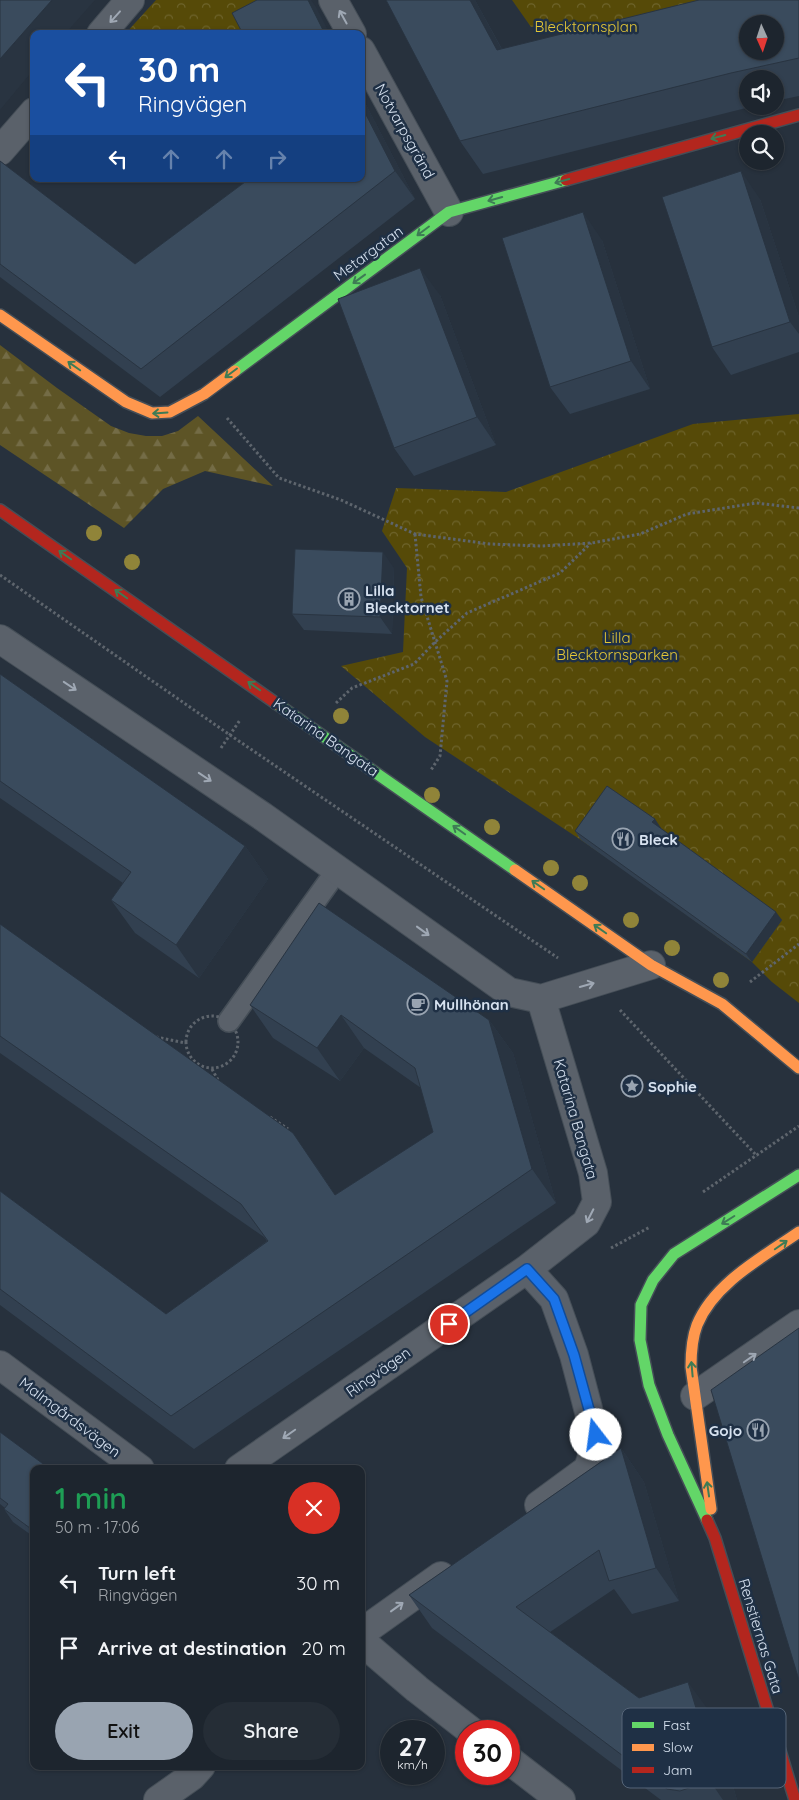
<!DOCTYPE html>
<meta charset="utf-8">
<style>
:root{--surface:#1d252e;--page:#252d36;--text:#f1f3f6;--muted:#a0a5aa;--line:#3b424a;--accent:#99a4b1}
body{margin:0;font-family:Quicksand,sans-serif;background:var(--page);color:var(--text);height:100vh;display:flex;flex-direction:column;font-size:19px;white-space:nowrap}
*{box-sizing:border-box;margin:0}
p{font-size:16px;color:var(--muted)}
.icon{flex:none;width:28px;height:28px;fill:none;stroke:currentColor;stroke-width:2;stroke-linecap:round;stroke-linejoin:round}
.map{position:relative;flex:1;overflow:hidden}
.sheet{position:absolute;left:30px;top:1465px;width:335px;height:305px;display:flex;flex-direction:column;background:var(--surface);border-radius:10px;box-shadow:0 1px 4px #0004,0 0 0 1px var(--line)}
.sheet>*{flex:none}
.guide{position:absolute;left:30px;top:30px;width:335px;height:152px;border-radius:10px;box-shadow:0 1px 4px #0004,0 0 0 1px var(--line);background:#1a4fa0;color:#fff;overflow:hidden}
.needle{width:32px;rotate:177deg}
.tools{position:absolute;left:739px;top:15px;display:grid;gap:10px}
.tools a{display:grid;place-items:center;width:45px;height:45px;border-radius:50%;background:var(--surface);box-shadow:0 1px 4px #0004,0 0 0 1px var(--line);font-size:25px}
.speed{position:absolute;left:380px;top:1720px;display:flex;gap:10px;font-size:25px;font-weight:700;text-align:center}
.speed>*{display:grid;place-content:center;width:65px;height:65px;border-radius:50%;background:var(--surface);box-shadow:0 1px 4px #0004,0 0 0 1px var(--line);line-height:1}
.speed small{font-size:12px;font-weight:400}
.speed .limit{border:8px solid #d22;background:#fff;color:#111}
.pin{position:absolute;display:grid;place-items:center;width:42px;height:42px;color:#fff;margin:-21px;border:2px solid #fff;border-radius:50%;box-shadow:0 1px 5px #0007}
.me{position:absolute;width:55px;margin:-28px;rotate:345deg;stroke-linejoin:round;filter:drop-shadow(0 0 4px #0008)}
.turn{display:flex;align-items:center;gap:18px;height:105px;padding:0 25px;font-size:22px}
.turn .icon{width:65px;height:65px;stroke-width:2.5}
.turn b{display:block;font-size:35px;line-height:42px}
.lanes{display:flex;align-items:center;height:48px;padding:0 25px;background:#0003;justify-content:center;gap:25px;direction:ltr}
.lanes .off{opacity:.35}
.round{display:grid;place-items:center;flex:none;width:52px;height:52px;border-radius:26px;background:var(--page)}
.overview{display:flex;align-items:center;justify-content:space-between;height:85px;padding:0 25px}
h1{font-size:30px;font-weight:600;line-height:38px;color:#1e9e55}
.action{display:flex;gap:10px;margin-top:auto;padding:10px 25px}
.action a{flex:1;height:58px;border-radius:30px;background:var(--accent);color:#111;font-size:20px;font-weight:600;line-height:58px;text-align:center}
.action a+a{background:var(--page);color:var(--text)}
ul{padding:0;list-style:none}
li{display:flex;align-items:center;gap:15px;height:65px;padding:0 25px}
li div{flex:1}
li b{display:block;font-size:19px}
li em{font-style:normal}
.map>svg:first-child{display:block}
.forest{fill:url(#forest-firs)}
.park{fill:url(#park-crowns)}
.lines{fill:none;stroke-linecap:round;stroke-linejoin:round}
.lane-casing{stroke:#454e57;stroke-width:24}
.street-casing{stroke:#454e57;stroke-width:30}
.fast-casing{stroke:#454e57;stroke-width:14}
.slow-casing{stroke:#454e57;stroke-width:14}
.jam-casing{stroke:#454e57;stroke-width:14}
.path{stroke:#5e656d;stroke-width:3;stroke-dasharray:2.5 2.5;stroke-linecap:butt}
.lane{stroke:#5a616a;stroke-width:21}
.street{stroke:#5a616a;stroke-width:28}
.fast{stroke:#63d668;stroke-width:11}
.slow{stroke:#ff974d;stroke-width:11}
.jam{stroke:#b3261e;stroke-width:11}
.tree{fill:#908439}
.wall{fill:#324050}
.shaded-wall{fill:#293441}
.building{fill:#3a4b5d;stroke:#293441;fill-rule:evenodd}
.oneway{stroke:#9fa8b4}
.oneway2{stroke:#3e7b55}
.route-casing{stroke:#114b97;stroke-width:12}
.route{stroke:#1a73e8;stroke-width:9}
.labels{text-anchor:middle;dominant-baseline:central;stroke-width:5;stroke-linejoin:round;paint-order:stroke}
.park-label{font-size:15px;fill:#e5c736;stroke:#1f3045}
.street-label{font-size:15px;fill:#d7e2f0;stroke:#1f3045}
.poi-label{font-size:15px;font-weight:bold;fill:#d7e2f0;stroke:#1f3045;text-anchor:start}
.key{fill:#1f3045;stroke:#566578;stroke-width:1}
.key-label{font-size:14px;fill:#d7e2f0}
</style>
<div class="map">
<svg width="799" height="1800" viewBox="0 0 799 1800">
<defs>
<pattern id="forest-firs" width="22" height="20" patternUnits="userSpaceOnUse" patternTransform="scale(1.25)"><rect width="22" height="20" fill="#5d5426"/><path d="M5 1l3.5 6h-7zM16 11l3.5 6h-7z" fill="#746c46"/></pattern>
<pattern id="park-crowns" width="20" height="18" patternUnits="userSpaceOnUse" patternTransform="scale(1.25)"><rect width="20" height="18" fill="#564a08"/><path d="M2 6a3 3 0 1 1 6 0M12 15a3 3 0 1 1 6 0" fill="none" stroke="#6e642c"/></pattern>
</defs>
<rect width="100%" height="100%" fill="#27313d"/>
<!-- forest -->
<path class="forest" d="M0 345 57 388 111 426 129 433 146 436H162L178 431 198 416 273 486 205 471 163 489 124 528 0 445Z"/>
<!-- park -->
<path class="park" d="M156 0H306L246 34H125Z
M512 0H799V5L564 57 556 23 531 27Z
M799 414V1003L772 982 752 962 629 873 581 840 425 737 341 666 403 652 407 568 382 531 396 488 506 492 693 424Z"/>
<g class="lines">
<!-- lane casing -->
<g class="lane-casing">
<path id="lane" d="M229 1021 338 869"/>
</g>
<!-- street casing -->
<g class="street-casing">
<path id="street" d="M333 0 352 34
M101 34 130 0
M361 51 449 212
M0 151 34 112
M0 639 262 816 509 992 541 999 651 965
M527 1269 554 1299 574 1355 595 1435 594 1450 588 1469 539 1505
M0 1365 140 1469
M695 1396 799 1324
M239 1469 527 1269 586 1223 597 1202 593 1173 541 999
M361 1633 441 1576
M361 1641 417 1689 471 1731
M509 1760 561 1800
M158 1800 192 1776 201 1766"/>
</g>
<!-- fast casing -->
<g class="fast-casing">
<path id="fast" d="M235 371 449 212 566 180
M277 704 515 870
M707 1520 668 1435 649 1385 640 1340 641 1305 653 1280 674 1254 799 1175"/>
</g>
<!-- slow casing -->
<g class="slow-casing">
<path id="slow" d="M0 315 126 402 152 413 170 412 204 394 235 371
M515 870 651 965 722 1004 799 1068
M711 1509 691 1367C691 1353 692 1338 697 1325 714 1283 763 1257 799 1232"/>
</g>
<!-- jam casing -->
<g class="jam-casing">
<path id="jam" d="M566 180 799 115
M0 510 277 704
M707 1520 715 1538 795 1800"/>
</g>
<!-- path -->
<path class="path" d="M227 418 279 478 341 500 415 534 490 544 541 546 592 543 640 534 687 514 756 503 799 508
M415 534 421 597 447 681 440 756 431 770
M0 575 230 735 558 958
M336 703 352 688 414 664 435 642 467 613 560 573 591 543
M221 748 240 720
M750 982 799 944
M620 1010 757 1156
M186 1042a26 26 0 1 1 52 0a26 26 0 1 1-52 0Z
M156 1037 185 1043
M212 1069 219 1082
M270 1117 288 1129
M703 1192 799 1126
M611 1248 650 1227"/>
<!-- lane -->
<use href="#lane" class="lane"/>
<!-- street -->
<use href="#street" class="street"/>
<!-- fast -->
<use href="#fast" class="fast"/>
<!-- slow -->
<use href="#slow" class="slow"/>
<!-- jam -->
<use href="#jam" class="jam"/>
</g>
<!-- trees -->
<g class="tree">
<circle cx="94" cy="533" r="8"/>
<circle cx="132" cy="562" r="8"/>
<circle cx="341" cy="716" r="8"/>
<circle cx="432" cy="795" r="8"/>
<circle cx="492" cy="827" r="8"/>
<circle cx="551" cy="868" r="8"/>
<circle cx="580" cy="883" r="8"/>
<circle cx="631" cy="920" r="8"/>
<circle cx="672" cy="948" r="8"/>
<circle cx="721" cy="980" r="8"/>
</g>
<!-- wall -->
<path class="wall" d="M386 0H475L502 49 799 0V96L775 101V79H748V106H754L483 174 460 141Z
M361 95 415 199 160 397 0 277V161L135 264Z
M760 199 799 317V352L731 375 712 347Z
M602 240 650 389 570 414 550 387Z
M440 295 496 445 414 476 394 448Z
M394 568 392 634 304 630 292 614Z
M0 674 245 846 268 879 199 978 135 933 111 900 123 883 0 798Z
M655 819 660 828 782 920 752 962 581 840 575 831Z
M0 924 316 1166 335 1195 433 1132 421 1088 364 1048 340 1081 273 1038 250 1005 489 1020 513 1053 556 1203 194 1449 0 1305V1191L166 1314 267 1241 264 1237 0 1053Z
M0 1432 34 1469V1537L13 1522 4 1509 5 1508 0 1504Z
M621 1448 644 1482 679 1601 632 1614 614 1589 550 1632 639 1698 712 1715 737 1800H661L432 1628 409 1595Z"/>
<!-- shaded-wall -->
<path class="shaded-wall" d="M52 0H95L65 34H34V69L0 110V59Z
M308 0H311L316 7 330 34H325Z
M470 0H475L520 83 497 50Z
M361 95 415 199 395 171 361 105Z
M741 171 760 199 799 317V334L790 322Z
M583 212 602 240 650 389 631 361Z
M420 268 440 295 496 445 477 417Z
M383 552 394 568 392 634 380 617Z
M655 819 661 828 658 831 652 822Z
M245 846 268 879 199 978 176 945Z
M776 912 782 920 752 962 746 954Z
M341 1015 364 1048 340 1081 317 1048Z
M489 1020 513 1053 556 1203 532 1169Z
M293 1133 316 1166 358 1229 335 1195Z
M621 1448 644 1482 679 1601 656 1568Z
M688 1682 712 1715 737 1800H723L710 1781Z"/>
<!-- building -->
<path class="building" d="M0 0H52L0 59Z
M257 0H308L325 34H243L232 13Z
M386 0H470L497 50 699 0H799V58L731 73 460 141ZM748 24H775V51H748Z
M361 105 395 171 141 369 0 264V161L135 264 249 179H361Z
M741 171 790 322 712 347 662 197Z
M583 212 631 361 550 387 502 238Z
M420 268 477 417 394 448 338 299Z
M295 549 383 552 380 617 292 614Z
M0 674 245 846 176 945 111 900 131 872 0 781Z
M607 786 655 819 652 822 776 912 746 954 575 831Z
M319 903 489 1020 532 1169 171 1416 0 1289V1191L166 1314 268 1241 241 1204 0 1036V924L293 1133 335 1195 433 1132 415 1068 341 1015 317 1048 250 1005Z
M799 1328V1680L711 1390Z
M0 1432 50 1469H34V1531L4 1509 8 1504 0 1498Z
M621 1448 656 1568 609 1581 599 1550 516 1607 639 1698 688 1682 715 1770 710 1781 680 1791 667 1789 409 1595Z"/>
<!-- one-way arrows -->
<defs><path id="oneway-shaft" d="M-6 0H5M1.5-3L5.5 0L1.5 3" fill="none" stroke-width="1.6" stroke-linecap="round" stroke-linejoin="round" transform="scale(1.25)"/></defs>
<g class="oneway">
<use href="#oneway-shaft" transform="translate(115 17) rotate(132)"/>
<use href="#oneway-shaft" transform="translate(343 17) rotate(-119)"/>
<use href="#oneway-shaft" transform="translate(70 686) rotate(34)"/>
<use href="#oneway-shaft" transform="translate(205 777) rotate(34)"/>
<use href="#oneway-shaft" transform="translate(423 931) rotate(36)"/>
<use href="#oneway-shaft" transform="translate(587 985) rotate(-16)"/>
<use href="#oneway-shaft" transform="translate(590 1216) rotate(117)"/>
<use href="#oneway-shaft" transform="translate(750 1358) rotate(-35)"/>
<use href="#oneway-shaft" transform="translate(289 1434) rotate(145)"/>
<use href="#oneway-shaft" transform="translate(397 1607) rotate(-36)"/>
</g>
<g class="oneway2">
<use href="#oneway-shaft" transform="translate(718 137) rotate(165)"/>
<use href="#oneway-shaft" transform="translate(562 181) rotate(165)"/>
<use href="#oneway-shaft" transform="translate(495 199) rotate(164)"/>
<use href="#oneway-shaft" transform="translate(423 231) rotate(143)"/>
<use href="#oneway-shaft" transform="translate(359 279) rotate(144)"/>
<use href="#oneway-shaft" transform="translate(74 366) rotate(-145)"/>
<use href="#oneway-shaft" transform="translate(231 373) rotate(143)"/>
<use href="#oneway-shaft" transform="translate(160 413) rotate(176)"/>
<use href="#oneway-shaft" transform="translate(65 555) rotate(-145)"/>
<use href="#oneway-shaft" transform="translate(121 594) rotate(-145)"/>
<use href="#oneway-shaft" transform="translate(254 686) rotate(-145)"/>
<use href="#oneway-shaft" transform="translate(459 830) rotate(-145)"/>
<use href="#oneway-shaft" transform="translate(538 885) rotate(-145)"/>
<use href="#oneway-shaft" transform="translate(600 929) rotate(-145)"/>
<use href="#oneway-shaft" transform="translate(728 1220) rotate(148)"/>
<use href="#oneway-shaft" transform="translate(781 1245) rotate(-35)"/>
<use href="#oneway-shaft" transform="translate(692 1369) rotate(-95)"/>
<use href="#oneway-shaft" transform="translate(708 1489) rotate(-98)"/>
</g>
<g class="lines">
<!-- route casing -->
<g class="route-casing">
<path id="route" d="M449 1324 527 1269 554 1299 574 1355 596 1435"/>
</g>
<!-- route -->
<use href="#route" class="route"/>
</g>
<!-- icons -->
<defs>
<g id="building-ring" transform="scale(1.125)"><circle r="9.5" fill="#1f3045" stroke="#99a4b1" stroke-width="1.5"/><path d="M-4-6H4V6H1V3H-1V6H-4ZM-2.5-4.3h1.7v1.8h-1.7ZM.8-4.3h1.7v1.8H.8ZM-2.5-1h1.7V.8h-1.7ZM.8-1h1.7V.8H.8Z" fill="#99a4b1"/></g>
<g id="restaurant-ring" transform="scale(1.125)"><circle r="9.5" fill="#1f3045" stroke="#99a4b1" stroke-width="1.5"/><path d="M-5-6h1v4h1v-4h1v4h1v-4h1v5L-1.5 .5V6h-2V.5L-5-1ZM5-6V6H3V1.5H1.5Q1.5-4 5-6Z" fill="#99a4b1"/></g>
<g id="cafe-ring" transform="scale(1.125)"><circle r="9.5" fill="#1f3045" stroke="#99a4b1" stroke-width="1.5"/><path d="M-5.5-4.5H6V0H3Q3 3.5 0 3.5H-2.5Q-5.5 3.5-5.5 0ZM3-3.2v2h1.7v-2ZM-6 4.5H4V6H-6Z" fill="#99a4b1"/></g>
<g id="sight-ring" transform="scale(1.125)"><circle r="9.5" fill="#1f3045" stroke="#99a4b1" stroke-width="1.5"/><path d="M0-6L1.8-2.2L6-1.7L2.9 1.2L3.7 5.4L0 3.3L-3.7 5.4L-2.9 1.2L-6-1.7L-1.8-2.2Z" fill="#99a4b1"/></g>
</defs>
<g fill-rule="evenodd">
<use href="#building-ring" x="349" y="599"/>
<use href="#restaurant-ring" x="623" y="839"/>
<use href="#cafe-ring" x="418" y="1004"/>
<use href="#sight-ring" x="632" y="1086"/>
<use href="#restaurant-ring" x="758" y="1430"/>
</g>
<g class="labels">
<!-- park labels -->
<g class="park-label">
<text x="586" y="26">Blecktornsplan</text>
<text x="617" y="637">Lilla<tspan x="617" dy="17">Blecktornsparken</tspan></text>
</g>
<!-- street labels -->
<g class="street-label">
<text transform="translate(405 131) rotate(61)">Notvarpsgränd</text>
<text transform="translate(368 253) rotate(-36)">Metargatan</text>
<text transform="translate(326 737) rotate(35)">Katarina Bangata</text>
<text transform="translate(576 1119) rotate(74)">Katarina Bangata</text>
<text transform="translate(378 1372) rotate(-35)">Ringvägen</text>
<text transform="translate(70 1417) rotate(37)">Malmgårdsvägen</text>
<text transform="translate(761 1636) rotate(73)">Renstiernas Gata</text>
</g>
<!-- poi labels -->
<g class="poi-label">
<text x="365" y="590">Lilla<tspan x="365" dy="17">Blecktornet</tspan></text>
<text x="639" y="839">Bleck</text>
<text x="434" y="1004">Mullhönan</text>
<text x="648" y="1086">Sophie</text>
<text x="742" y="1430" text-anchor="end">Gojo</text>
</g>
</g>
<!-- legend -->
<rect x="622" y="1708" width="164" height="80" rx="8" class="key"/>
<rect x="632" y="1722" width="22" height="6" fill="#63d668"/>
<rect x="632" y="1744" width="22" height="7" fill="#ff974d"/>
<rect x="632" y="1767" width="22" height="6" fill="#b3261e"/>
<g class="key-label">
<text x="663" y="1730">Fast</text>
<text x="663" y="1752">Slow</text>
<text x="663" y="1775">Jam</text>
</g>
</svg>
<div class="tools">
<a><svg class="needle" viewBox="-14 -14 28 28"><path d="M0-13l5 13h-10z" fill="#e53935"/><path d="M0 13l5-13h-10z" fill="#a0a5aa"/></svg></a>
<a><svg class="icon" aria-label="sound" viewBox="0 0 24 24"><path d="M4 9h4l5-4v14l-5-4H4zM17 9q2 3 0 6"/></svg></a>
<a><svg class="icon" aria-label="search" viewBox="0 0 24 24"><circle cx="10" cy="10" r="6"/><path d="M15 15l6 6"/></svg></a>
</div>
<div class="speed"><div>27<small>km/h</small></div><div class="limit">30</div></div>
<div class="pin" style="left:449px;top:1324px;background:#d93025"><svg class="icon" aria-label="arrive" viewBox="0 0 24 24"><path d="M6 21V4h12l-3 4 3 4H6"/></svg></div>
<svg class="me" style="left:596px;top:1435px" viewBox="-20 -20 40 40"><circle r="19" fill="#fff"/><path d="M0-13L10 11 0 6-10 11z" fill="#1a73e8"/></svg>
<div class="guide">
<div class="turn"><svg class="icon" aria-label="left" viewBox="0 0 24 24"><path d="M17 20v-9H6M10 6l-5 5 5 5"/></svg><div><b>30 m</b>Ringvägen</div></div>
<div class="lanes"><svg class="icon" aria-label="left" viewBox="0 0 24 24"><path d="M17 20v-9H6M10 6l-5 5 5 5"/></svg><svg class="icon off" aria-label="ahead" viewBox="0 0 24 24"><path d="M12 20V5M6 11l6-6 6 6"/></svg><svg class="icon off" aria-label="ahead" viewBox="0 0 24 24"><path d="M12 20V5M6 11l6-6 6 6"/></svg><svg class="icon off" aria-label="right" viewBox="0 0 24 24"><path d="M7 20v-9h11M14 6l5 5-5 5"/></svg></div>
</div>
<section class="sheet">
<div class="overview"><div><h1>1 min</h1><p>50 m · 17:06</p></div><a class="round" style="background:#d93025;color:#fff"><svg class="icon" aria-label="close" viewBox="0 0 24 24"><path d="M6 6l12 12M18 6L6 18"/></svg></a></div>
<ul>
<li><svg class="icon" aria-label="left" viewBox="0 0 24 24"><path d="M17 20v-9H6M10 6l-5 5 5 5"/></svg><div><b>Turn left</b><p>Ringvägen</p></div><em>30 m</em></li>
<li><svg class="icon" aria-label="arrive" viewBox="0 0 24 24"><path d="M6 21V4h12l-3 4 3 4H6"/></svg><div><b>Arrive at destination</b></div><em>20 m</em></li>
</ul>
<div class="action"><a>Exit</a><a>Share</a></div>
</section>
</div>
